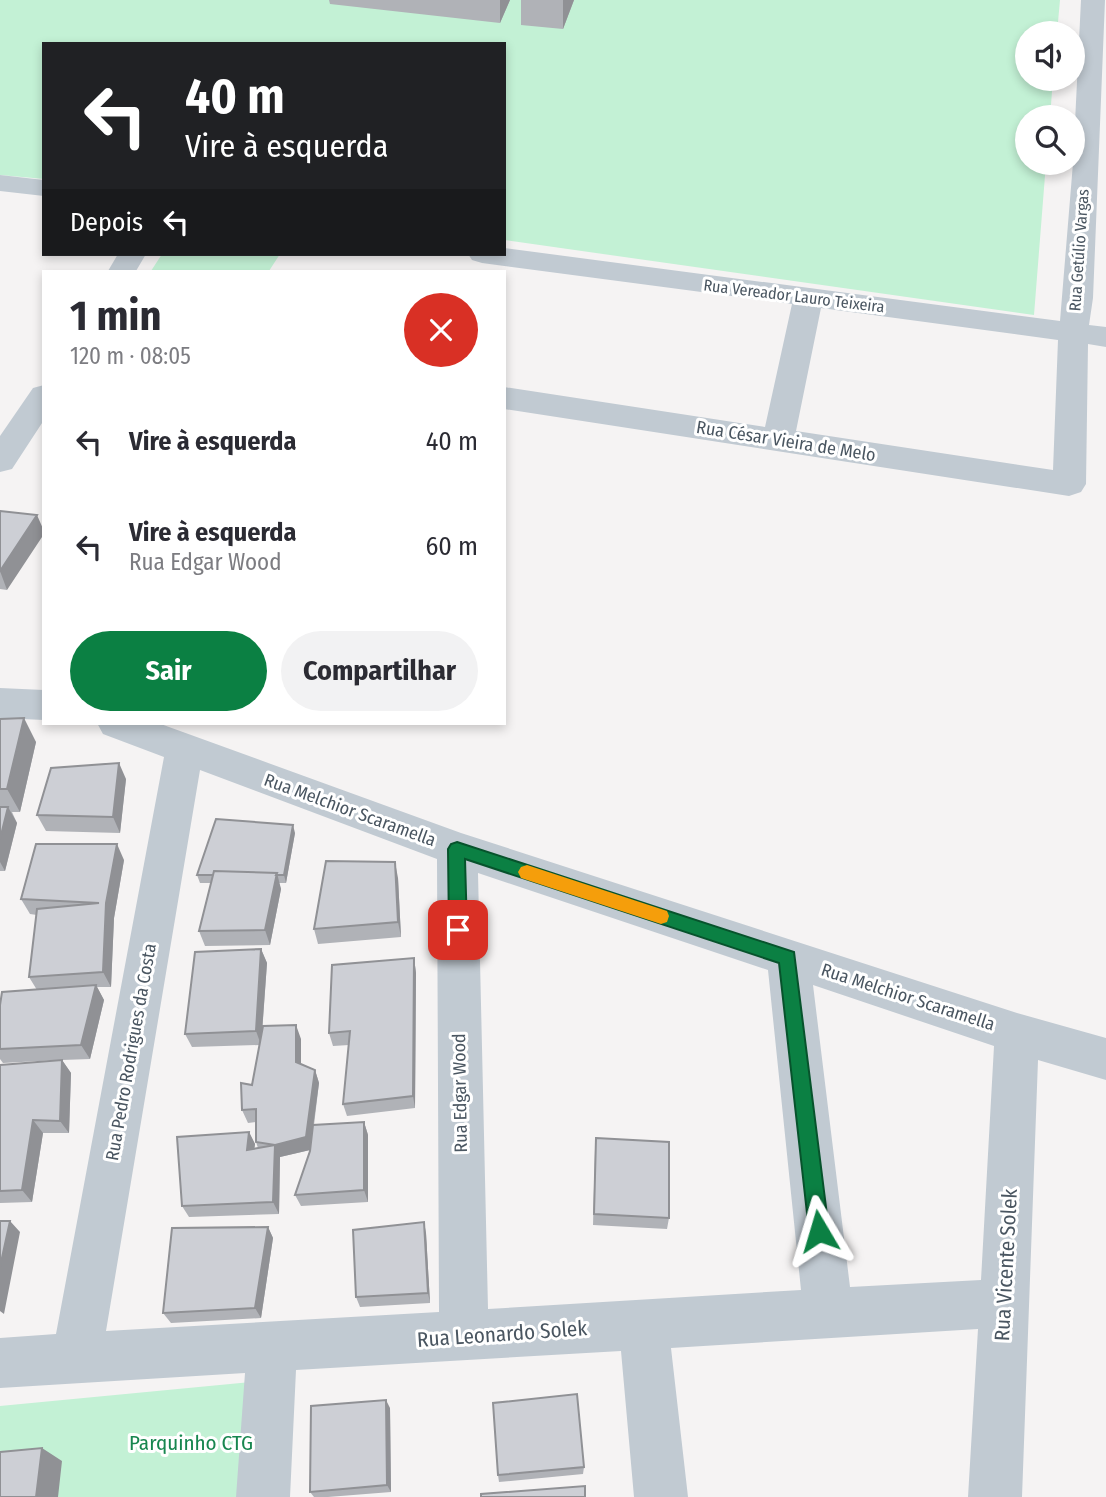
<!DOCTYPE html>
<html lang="pt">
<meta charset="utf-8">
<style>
:root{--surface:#fff;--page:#f2f2f3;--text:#2b2b33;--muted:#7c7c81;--accent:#0b8043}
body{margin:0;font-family:"Fira Sans Condensed",sans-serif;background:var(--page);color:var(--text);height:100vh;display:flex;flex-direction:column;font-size:26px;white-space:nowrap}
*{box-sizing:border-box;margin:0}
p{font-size:23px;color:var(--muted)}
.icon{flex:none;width:38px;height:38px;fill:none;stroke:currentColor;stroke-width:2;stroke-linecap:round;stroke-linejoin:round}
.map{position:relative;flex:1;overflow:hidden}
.drawer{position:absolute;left:42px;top:270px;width:464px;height:455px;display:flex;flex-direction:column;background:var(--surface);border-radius:0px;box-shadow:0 4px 10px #0003}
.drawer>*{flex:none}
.top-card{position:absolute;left:42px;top:42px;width:464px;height:214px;border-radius:0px;box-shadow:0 4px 10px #0003;background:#202124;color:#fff;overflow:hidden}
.fabs{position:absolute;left:1015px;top:21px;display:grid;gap:14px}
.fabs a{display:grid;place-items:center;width:70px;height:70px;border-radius:50%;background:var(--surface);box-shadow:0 4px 10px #0003;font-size:35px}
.pin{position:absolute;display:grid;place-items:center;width:60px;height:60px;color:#fff;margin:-30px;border-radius:14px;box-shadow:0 4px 10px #0006}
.me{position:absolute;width:77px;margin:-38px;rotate:353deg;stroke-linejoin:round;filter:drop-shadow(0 0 5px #0008)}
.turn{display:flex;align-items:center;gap:24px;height:147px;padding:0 28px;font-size:32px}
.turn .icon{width:91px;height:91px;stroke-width:2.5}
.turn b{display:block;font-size:49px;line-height:60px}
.then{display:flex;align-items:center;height:66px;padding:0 28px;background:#0003;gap:14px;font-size:26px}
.round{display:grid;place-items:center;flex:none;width:74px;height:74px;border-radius:37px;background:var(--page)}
.head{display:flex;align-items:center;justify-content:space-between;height:119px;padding:0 28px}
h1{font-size:42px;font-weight:700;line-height:52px}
.button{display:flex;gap:14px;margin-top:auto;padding:14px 28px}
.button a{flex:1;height:80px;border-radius:42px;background:var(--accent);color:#fff;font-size:28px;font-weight:700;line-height:80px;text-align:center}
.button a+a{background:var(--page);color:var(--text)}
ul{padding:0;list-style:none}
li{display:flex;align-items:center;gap:21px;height:105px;padding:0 28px}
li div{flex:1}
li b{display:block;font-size:26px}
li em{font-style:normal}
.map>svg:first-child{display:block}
.green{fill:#c3f1d5}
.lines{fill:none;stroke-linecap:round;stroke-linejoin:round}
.minor{fill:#c1cad2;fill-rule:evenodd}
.wall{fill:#b0b2b7}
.shaded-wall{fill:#909195}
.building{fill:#cdcfd5;stroke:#909195;stroke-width:2}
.route{fill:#0b8043;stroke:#07532c;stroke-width:2}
.slow{fill:#f59e0b}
.labels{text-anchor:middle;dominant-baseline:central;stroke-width:6;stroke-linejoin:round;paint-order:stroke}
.far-street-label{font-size:16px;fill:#4a5661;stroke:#fff}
.street-label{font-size:18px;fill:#4a5661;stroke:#fff}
.near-street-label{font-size:21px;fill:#4a5661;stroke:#fff}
.near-park-label{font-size:21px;fill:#17864f;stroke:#fff}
</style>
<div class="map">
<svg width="1106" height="1497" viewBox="0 0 1106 1497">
<rect width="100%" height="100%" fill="#f5f3f3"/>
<!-- green -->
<path class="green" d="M0 0H1060L1057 33H1027V79H1053L1050 117H1027V163H1046L1034 315 504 240V44H44V179L0 175Z
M162 254H280L269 271H151Z
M251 1382 244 1497H0V1406Z"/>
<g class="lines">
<!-- minor -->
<path class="minor" d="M1081 0H1105L1093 298 1089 325 1106 327V347L1088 344 1086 484 1081 492 1069 496 504 409V387L765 427 792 304 482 263 472 260 468 254H504V248L1060 321 1073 163ZM821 308 1058 340 1053 470 796 431Z
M0 175 44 180V196L0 191Z
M118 254H146L136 271H108Z
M44 385V420L12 469 0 472V436L33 388Z
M0 688 44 690V720L0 718Z
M97 723H158L461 833 1017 1013 1106 1038V1080L1038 1060 1022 1497H968L978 1329 671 1348 688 1497H634L621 1351 296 1370 290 1497H236L245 1373 0 1388V1338L56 1334 164 757 103 734ZM200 770 437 859 439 1312 106 1331ZM478 873 768 970 801 1290 488 1309ZM813 985 994 1046 981 1280 850 1287Z"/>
</g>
<!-- wall -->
<path class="wall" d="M329 0H510L500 23 330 4Z
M521 0H574L563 29 521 25Z
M0 511 7 590 0 589Z
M0 719 36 742 20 812H12L17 823 5 871H0Z
M126 779 120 833 46 831 37 815Z
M295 833 286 883H279L281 889 270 945 205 946 199 931 211 883H200L197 875Z
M124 860 114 918 111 987H97L104 1000 90 1059 62 1060 71 1073 69 1133H43L32 1202 0 1203V1065L58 1060 3 1063 0 1059V1005L37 990 29 977 37 915 30 914 21 899Z
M398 878 401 937 318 944 314 929Z
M261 949 267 963 262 1034 301 1039V1064L315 1070 319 1083 314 1125 364 1122 368 1135V1202L301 1206 295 1195 310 1150 280 1157 279 1214 189 1217 182 1206 249 1132 255 1144 254 1149 258 1148 256 1142V1122L248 1123 242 1110 252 1085 260 1045 192 1047 185 1034Z
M414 958 416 973 415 1108 347 1116 343 1104 349 1045 333 1046 329 1033Z
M595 1150 669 1218 667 1229 593 1225Z
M268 1227 273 1238 261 1318 171 1323 163 1313Z
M426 1233 430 1303 360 1307 356 1297Z
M390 1408 391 1492 328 1497H314L310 1492Z
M584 1467 583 1474 499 1482 498 1475Z"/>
<!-- shaded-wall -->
<path class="shaded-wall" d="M500 0H510L500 23Z
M563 0H574L563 29Z
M37 515 44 531V534L7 590 0 571Z
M24 718 36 742 20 812 7 789Z
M119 763 126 779 120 833 113 817Z
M8 807 17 823 5 871 0 862V839Z
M293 825 295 833 286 883 284 875Z
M117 844 124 860 114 918 111 987 103 972 106 903Z
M395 862 398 878 401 937 398 922Z
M277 873 281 889 270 945 265 930Z
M261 949 267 963 261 1045 256 1031Z
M414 958 416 973 415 1108 413 1096Z
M96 985 104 1000 90 1059 81 1045Z
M296 1025 301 1039V1075L296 1062Z
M62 1060 71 1073 69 1133 60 1121Z
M315 1070 319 1083 310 1150 280 1157 279 1214 273 1202 275 1145Z
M33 1120 43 1133 32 1202 22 1190Z
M364 1122 368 1135V1202L364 1190Z
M249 1132 255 1144 253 1162 247 1150Z
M10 1221 20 1232 4 1314 0 1311V1267Z
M424 1222 426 1233 430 1303 428 1293Z
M268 1227 273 1238 261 1318 255 1308Z
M386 1400 390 1408 391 1492 387 1485Z
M42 1448 62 1461 58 1497H36Z"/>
<!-- building -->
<path class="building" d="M0 511 37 515 0 571Z
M24 718 7 789H0V719Z
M119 763 113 817 37 815 51 768Z
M0 807H8L0 839Z
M216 819 293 825 284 875H276L277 873 214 871 213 875H197Z
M36 844H117L106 903 103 972 29 977 37 909 99 903 21 899Z
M326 861 395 862 398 922 314 929Z
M214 871 277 873 265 930 199 931Z
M261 949 256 1031 185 1034 195 952Z
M414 958 413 1096 343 1104 350 1031 329 1033 332 965Z
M96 985 81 1045 0 1049V1005L2 992Z
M296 1025V1062L315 1070 306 1137 275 1145 273 1202 182 1206 177 1137 249 1132 247 1150 275 1145 256 1142V1109L242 1110 241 1083 252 1085 263 1026Z
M62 1060 60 1121 33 1120 22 1190 0 1191V1065Z
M364 1122V1190L295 1195 310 1151 313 1125Z
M596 1138 669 1142V1218L594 1214Z
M0 1221H10L0 1267Z
M424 1222 428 1293 356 1297 353 1230Z
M268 1227 255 1308 163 1313 172 1228Z
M577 1394 584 1467 498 1475 493 1403Z
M386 1400 387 1485 310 1492 311 1406Z
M42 1448 36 1497H0V1452Z
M585 1486V1497H481V1494Z"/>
<!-- route -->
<path class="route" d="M457 842 794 952 829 1231 826 1238 819 1241 812 1238 809 1231 779 963 465 859 467 930 464 936 458 938 452 936 449 930 448 849 451 844Z"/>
<!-- slow -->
<path class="slow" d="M527 865 661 909 667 911 669 916 667 922 661 924 521 878 518 872 521 867Z"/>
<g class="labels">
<!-- far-street labels -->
<g class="far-street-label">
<text transform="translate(1079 250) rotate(-86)">Rua Getúlio Vargas</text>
<text transform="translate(794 296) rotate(7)">Rua Vereador Lauro Teixeira</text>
</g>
<!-- street labels -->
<g class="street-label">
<text transform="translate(786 441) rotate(9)">Rua César Vieira de Melo</text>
<text transform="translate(350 810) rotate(20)">Rua Melchior Scaramella</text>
<text transform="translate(908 997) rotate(18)">Rua Melchior Scaramella</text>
<text transform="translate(131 1052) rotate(-80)">Rua Pedro Rodrigues da Costa</text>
<text transform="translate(460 1093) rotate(-91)">Rua Edgar Wood</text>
</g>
<!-- near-street labels -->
<g class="near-street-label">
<text transform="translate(1006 1265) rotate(-87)">Rua Vicente Solek</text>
<text transform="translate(502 1334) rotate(-4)">Rua Leonardo Solek</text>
</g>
<!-- near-park labels -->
<g class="near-park-label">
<text x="191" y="1443">Parquinho CTG</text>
</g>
</g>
</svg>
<div class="fabs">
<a><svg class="icon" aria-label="sound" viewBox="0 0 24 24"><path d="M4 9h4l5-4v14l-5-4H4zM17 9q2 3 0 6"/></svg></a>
<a><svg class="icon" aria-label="search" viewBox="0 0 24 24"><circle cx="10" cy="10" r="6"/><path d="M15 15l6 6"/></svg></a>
</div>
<div class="pin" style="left:458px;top:930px;background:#d93025"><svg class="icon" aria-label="arrive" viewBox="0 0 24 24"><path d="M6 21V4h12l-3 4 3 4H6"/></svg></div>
<svg class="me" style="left:819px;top:1231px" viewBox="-20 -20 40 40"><path d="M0-17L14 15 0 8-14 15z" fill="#0b8043" stroke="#fff" stroke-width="4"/></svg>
<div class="top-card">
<div class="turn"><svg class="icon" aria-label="left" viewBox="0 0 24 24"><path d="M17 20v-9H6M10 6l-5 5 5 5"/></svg><div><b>40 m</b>Vire à esquerda</div></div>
<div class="then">Depois<svg class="icon" aria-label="left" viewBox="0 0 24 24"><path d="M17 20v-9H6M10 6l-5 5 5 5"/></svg></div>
</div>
<section class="drawer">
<div class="head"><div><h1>1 min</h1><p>120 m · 08:05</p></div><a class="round" style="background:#d93025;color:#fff"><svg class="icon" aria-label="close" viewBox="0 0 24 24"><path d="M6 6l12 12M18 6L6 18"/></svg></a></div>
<ul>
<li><svg class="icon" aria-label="left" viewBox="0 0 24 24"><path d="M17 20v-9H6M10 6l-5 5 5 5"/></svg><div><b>Vire à esquerda</b></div><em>40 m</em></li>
<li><svg class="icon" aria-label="left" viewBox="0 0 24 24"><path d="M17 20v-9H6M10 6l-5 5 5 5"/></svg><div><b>Vire à esquerda</b><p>Rua Edgar Wood</p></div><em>60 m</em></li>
</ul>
<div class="button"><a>Sair</a><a>Compartilhar</a></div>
</section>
</div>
